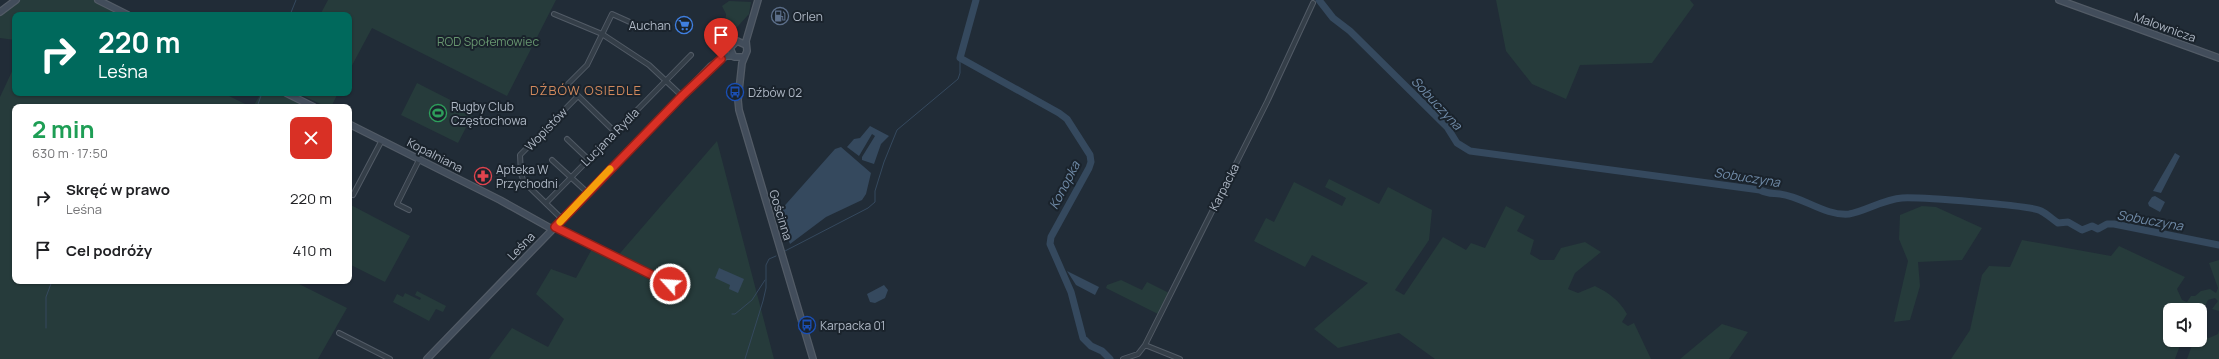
<!DOCTYPE html>
<html lang="pl">
<meta charset="utf-8">
<style>
:root{--surface:#fff;--page:#f2f2f2;--text:#202124;--muted:#757577}
body{margin:0;font-family:Manrope,sans-serif;background:var(--page);color:var(--text);height:100vh;display:flex;flex-direction:column;font-size:15px;white-space:nowrap}
*{box-sizing:border-box;margin:0}
p{font-size:13px;color:var(--muted)}
.icon{flex:none;width:22px;height:22px;fill:none;stroke:currentColor;stroke-width:2;stroke-linecap:round;stroke-linejoin:round}
.map{position:relative;flex:1;overflow:hidden}
.drawer{position:absolute;left:12px;top:104px;width:340px;height:180px;display:flex;flex-direction:column;background:var(--surface);border-radius:8px;box-shadow:0 1px 3px #0004}
.drawer>*{flex:none}
.guide{position:absolute;left:12px;top:12px;width:340px;height:84px;border-radius:8px;box-shadow:0 1px 3px #0004;background:#00695c;color:#fff;overflow:hidden}
.controls{position:absolute;left:2163px;top:303px;display:grid;gap:8px}
.controls a{display:grid;place-items:center;width:44px;height:44px;border-radius:8px;background:var(--surface);box-shadow:0 1px 3px #0004;font-size:20px}
.pin{position:absolute;display:grid;place-items:center;width:34px;height:34px;color:#fff;margin:-41px -17px;border-radius:50% 50% 50% 0;rotate:-45deg;box-shadow:0 0 4px #0007}
.pin .icon{rotate:45deg}
.me{position:absolute;width:44px;margin:-22px;rotate:296deg;stroke-linejoin:round;filter:drop-shadow(0 0 3px #0008)}
.turn{display:flex;align-items:center;gap:14px;height:84px;padding:0 20px;font-size:18px}
.turn .icon{width:52px;height:52px;stroke-width:2.5}
.turn b{display:block;font-size:28px;line-height:34px}
.round{display:grid;place-items:center;flex:none;width:42px;height:42px;border-radius:8px;background:var(--page)}
.summary{display:flex;align-items:center;justify-content:space-between;height:68px;padding:0 20px}
h1{font-size:24px;font-weight:700;line-height:30px;color:#1e9e55}
ul{padding:0;list-style:none}
li{display:flex;align-items:center;gap:12px;height:52px;padding:0 20px}
li div{flex:1}
li b{display:block;font-size:15px}
li em{font-style:normal}
.map>svg:first-child{display:block}
.green{fill:#263b3b}
.water{fill:#35495e}
.lines{fill:none;stroke-linecap:round;stroke-linejoin:round}
.stream{stroke:#35495e;stroke-width:1}
.river{stroke:#35495e;stroke-width:7}
.street-casing{stroke:#525b66;stroke-width:6}
.secondary-casing{stroke:#525b66;stroke-width:8}
.street{stroke:#343e48;stroke-width:4}
.secondary{stroke:#424d5b;stroke-width:5.5}
.route-casing{stroke:#8d1f18;stroke-width:10}
.route{stroke:#d93025;stroke-width:7}
.slow{stroke:#f59e0b;stroke-width:7}
.labels{text-anchor:middle;dominant-baseline:central;stroke-width:4;stroke-linejoin:round;paint-order:stroke}
.poi-label{font-size:12px;fill:#afb8c5;stroke:#1a232c;text-anchor:start}
.street-label{font-size:12px;fill:#afb8c5;stroke:#1a232c}
.park-label{font-size:12px;fill:#67956f;stroke:#1a232c}
.neighbourhood-label{font-size:13px;letter-spacing:1px;fill:#d1895d;stroke:#1a232c}
.water-label{font-size:13px;font-style:italic;fill:#708ba8;stroke:#1a232c}
</style>
<div class="map">
<svg width="2219" height="359" viewBox="0 0 2219 359">
<rect width="100%" height="100%" fill="#212c37"/>
<!-- green -->
<path class="green" d="M16 0H98L128 15H15V40L0 38V12Z
M328 0H556L507 96 372 28 349 71V15H320Z
M1496 0H1690L1694 5 1652 63 1580 65 1566 99 1532 84 1506 51Z
M729 1 751 2 749 14 729 36 725 30 726 14 722 6Z
M15 65V93H223L251 107H15V281H293L347 308 318 359H0V97Z
M417 83 474 112 458 143 401 115Z
M261 93H286L314 107H253Z
M297 93H338L331 107H327Z
M717 141 774 359H489L512 328 548 347 564 319 536 294 551 269 576 278 593 247 615 259Z
M1329 179 1379 204 1388 187 1432 210 1429 240 1395 290 1404 295 1443 237 1466 250 1471 243 1485 248 1506 206 1525 216 1517 231 1534 240 1530 254 1540 260H1554L1561 248 1585 242 1601 252 1575 273 1568 289 1578 293 1595 286C1609 293 1619 300 1627 314L1622 322 1628 326 1634 323 1651 359H1435L1399 333 1338 348 1314 329 1368 283 1312 255 1305 267 1254 241 1266 218 1274 222 1294 182 1342 206 1346 198 1325 187Z
M349 204 410 236 385 282 349 264Z
M1922 206 1936 207 1982 228 1962 260 1918 262 1920 286 1910 320 1894 322 1908 261 1899 239 1900 215Z
M2022 240 2111 256 2119 246 2185 277 2177 289 2182 300 2187 302 2191 296H2195L2201 291 2210 289 2216 293 2218 288 2209 263 2219 260V311L2212 309 2218 301 2215 298 2208 300 2205 306 2196 303 2186 310H2170V340H2182L2175 359H1951L1970 330 1982 275 1989 266 2010 267Z
M1121 280 1142 290 1147 282 1169 293 1158 314 1106 288 1107 285Z
M417 291 446 306 443 312 436 309 429 321 393 302 397 294 403 297 405 293 420 300 421 298 415 295Z
M1722 324 1748 332 1729 359H1680Z
M2219 330V359H2187L2194 340H2200V335L2209 338 2218 334Z"/>
<!-- water -->
<path class="water" d="M870 126 889 136 881 144 874 164 862 160V157L875 136 872 134 859 156 847 147 854 139 860 138Z
M841 147 871 173 866 194 862 200 826 217 790 244 780 220 779 212 835 149Z
M2175 153 2180 156 2161 193 2153 191Z
M2155 196 2165 202 2160 212 2149 206 2148 203 2152 197Z
M719 268 744 279 738 293 729 289 730 285 715 278Z
M1067 271 1099 287 1095 295 1076 285Z
M884 285 888 290 885 298 875 303 870 302 867 294Z"/>
<g class="lines">
<!-- stream -->
<path class="stream" d="M290 15 296 0
M257 107 262 93
M785 251 868 208 875 202V191L884 162 897 130 958 79 960 73V58
M732 314H735L752 300 765 280
M46 328V297L52 281
M745 359 763 301 766 288V265L769 259 776 256"/>
<!-- river -->
<path class="river" d="M976 0 960 58 1059 113 1067 119 1090 155 1091 162 1089 168 1051 237 1050 244 1071 292 1083 338 1091 346 1102 351 1110 359
M1319 0 1333 18 1350 31 1447 127 1457 143 1470 151 1760 190C1768 194 1771 193 1780 194 1804 197 1824 216 1849 214 1864 212 1884 199 1902 198 1918 197 2031 205 2041 211 2047 214 2052 219 2058 223L2068 222 2082 230 2092 226 2098 229 2107 224H2114L2219 245"/>
<!-- street casing -->
<g class="street-casing">
<path id="street" d="M554 14 602 34 649 65 682 96
M615 132 567 85 587 65 612 14 632 23
M567 139 588 159
M552 160 588 193
M353 195 382 140
M546 203 691 55
M409 210 397 204 419 160
M562 219 524 182 521 174 520 155 578 96
M555 227 672 285V293L675 298
M339 333 390 359
M1145 345 1180 359
M1123 359 1138 354 1145 345 1267 102 1313 3"/>
</g>
<!-- secondary casing -->
<g class="secondary-casing">
<path id="secondary" d="M98 0 128 15
M758 0 746 41 747 51 742 63 738 100 739 110 813 359
M2059 0 2219 58
M0 12 16 0
M744 57H734L730 48 737 41 746 45
M286 93 314 107
M349 124 500 200 552 229
M427 359 711 66 726 56H733"/>
</g>
<!-- street -->
<use href="#street" class="street"/>
<!-- secondary -->
<use href="#secondary" class="secondary"/>
</g>
<g class="lines">
<!-- route casing -->
<g class="route-casing">
<path id="route" d="M670 284 555 227 682 96 721 59"/>
</g>
<!-- route -->
<use href="#route" class="route"/>
<!-- slow -->
<path class="slow" d="M560 222 610 169"/>
</g>
<!-- icons -->
<defs>
<g id="fuel-ring" transform="scale(0.9)"><circle r="9.5" fill="#1a232c" stroke="#5c6f8a" stroke-width="1.5"/><path d="M-5.5-6h7V0h2V4h1.3V-2.5L3-4.5l.8-.8L6-3V5H2.5V1h-1V6h-7ZM-4.2-4.7v3.2H.2V-4.7Z" fill="#5c6f8a"/></g>
<g id="supermarket-ring" transform="scale(0.9)"><circle r="9.5" fill="#1a232c" stroke="#3f7fe0" stroke-width="1.5"/><path d="M-6-5.5h2.5l.6 2H6L4.5 2H-2.5L-4.4-4H-6ZM-1.5 3.2a1.3 1.3 0 1 0 .1 0ZM3 3.2a1.3 1.3 0 1 0 .1 0Z" fill="#3f7fe0"/></g>
<g id="bus-ring" transform="scale(0.9)"><circle r="9.5" fill="#1a232c" stroke="#1a4fb4" stroke-width="1.5"/><path d="M-5-6H5V4H4V6H2V4H-2V6H-4V4H-5ZM-3.5-4V0h7V-4ZM-3.5 1.2v1.5H-2V1.2ZM2 1.2v1.5H3.5V1.2Z" fill="#1a4fb4"/></g>
<g id="stadium-ring" transform="scale(0.9)"><circle r="9.5" fill="#1a232c" stroke="#2e9e5b" stroke-width="1.5"/><path d="M0-5a6.5 5 0 1 0 0 10a6.5 5 0 1 0 0-10ZM-3.5-1.8h7v3.6h-7Z" fill="#2e9e5b"/></g>
<g id="pharmacy-ring" transform="scale(0.9)"><circle r="9.5" fill="#1a232c" stroke="#e0444e" stroke-width="1.5"/><path d="M-2-6h4v4h4v4h-4v4h-4v-4h-4v-4h4Z" fill="#e0444e"/></g>
</defs>
<g fill-rule="evenodd">
<use href="#fuel-ring" x="780" y="16"/>
<use href="#supermarket-ring" x="684" y="25"/>
<use href="#bus-ring" x="735" y="92"/>
<use href="#stadium-ring" x="438" y="113"/>
<use href="#pharmacy-ring" x="483" y="176"/>
<use href="#bus-ring" x="807" y="325"/>
</g>
<g class="labels">
<!-- poi labels -->
<g class="poi-label">
<text x="793" y="16">Orlen</text>
<text x="671" y="25" text-anchor="end">Auchan</text>
<text x="748" y="92">Dźbów 02</text>
<text x="451" y="106">Rugby Club<tspan x="451" dy="14">Częstochowa</tspan></text>
<text x="496" y="169">Apteka W<tspan x="496" dy="14">Przychodni</tspan></text>
<text x="820" y="325">Karpacka 01</text>
</g>
<!-- street labels -->
<g class="street-label">
<text transform="translate(2165 27) rotate(20)">Malownicza</text>
<text transform="translate(546 129) rotate(-46)">Wopistów</text>
<text transform="translate(610 137) rotate(-45)">Lucjana Rydla</text>
<text transform="translate(435 155) rotate(27)">Kopalniana</text>
<text transform="translate(1224 187) rotate(-63)">Karpacka</text>
<text transform="translate(781 215) rotate(73)">Gościnna</text>
<text transform="translate(521 246) rotate(-46)">Leśna</text>
</g>
<!-- park labels -->
<g class="park-label">
<text x="488" y="41">ROD Społemowiec</text>
</g>
<!-- neighbourhood labels -->
<g class="neighbourhood-label">
<text x="586" y="90">DŹBÓW OSIEDLE</text>
</g>
<!-- water labels -->
<g class="water-label">
<text transform="translate(1437 103) rotate(47)">Sobuczyna</text>
<text transform="translate(1747 177) rotate(9)">Sobuczyna</text>
<text transform="translate(1064 185) rotate(-63)">Konopka</text>
<text transform="translate(2150 220) rotate(10)">Sobuczyna</text>
</g>
</g>
</svg>
<div class="controls">
<a><svg class="icon" aria-label="sound" viewBox="0 0 24 24"><path d="M4 9h4l5-4v14l-5-4H4zM17 9q2 3 0 6"/></svg></a>
</div>
<div class="pin" style="left:721px;top:59px;background:#d93025"><svg class="icon" aria-label="arrive" viewBox="0 0 24 24"><path d="M6 21V4h12l-3 4 3 4H6"/></svg></div>
<svg class="me" style="left:670px;top:284px" viewBox="-20 -20 40 40"><circle r="17" fill="#d93025" stroke="#fff" stroke-width="3"/><path d="M0-11L8 9 0 5-8 9z" fill="#fff"/></svg>
<div class="guide">
<div class="turn"><svg class="icon" aria-label="right" viewBox="0 0 24 24"><path d="M7 20v-9h11M14 6l5 5-5 5"/></svg><div><b>220 m</b>Leśna</div></div>
</div>
<section class="drawer">
<div class="summary"><div><h1>2 min</h1><p>630 m · 17:50</p></div><a class="round" style="background:#d93025;color:#fff"><svg class="icon" aria-label="close" viewBox="0 0 24 24"><path d="M6 6l12 12M18 6L6 18"/></svg></a></div>
<ul>
<li><svg class="icon" aria-label="right" viewBox="0 0 24 24"><path d="M7 20v-9h11M14 6l5 5-5 5"/></svg><div><b>Skręć w prawo</b><p>Leśna</p></div><em>220 m</em></li>
<li><svg class="icon" aria-label="arrive" viewBox="0 0 24 24"><path d="M6 21V4h12l-3 4 3 4H6"/></svg><div><b>Cel podróży</b></div><em>410 m</em></li>
</ul>
</section>
</div>
